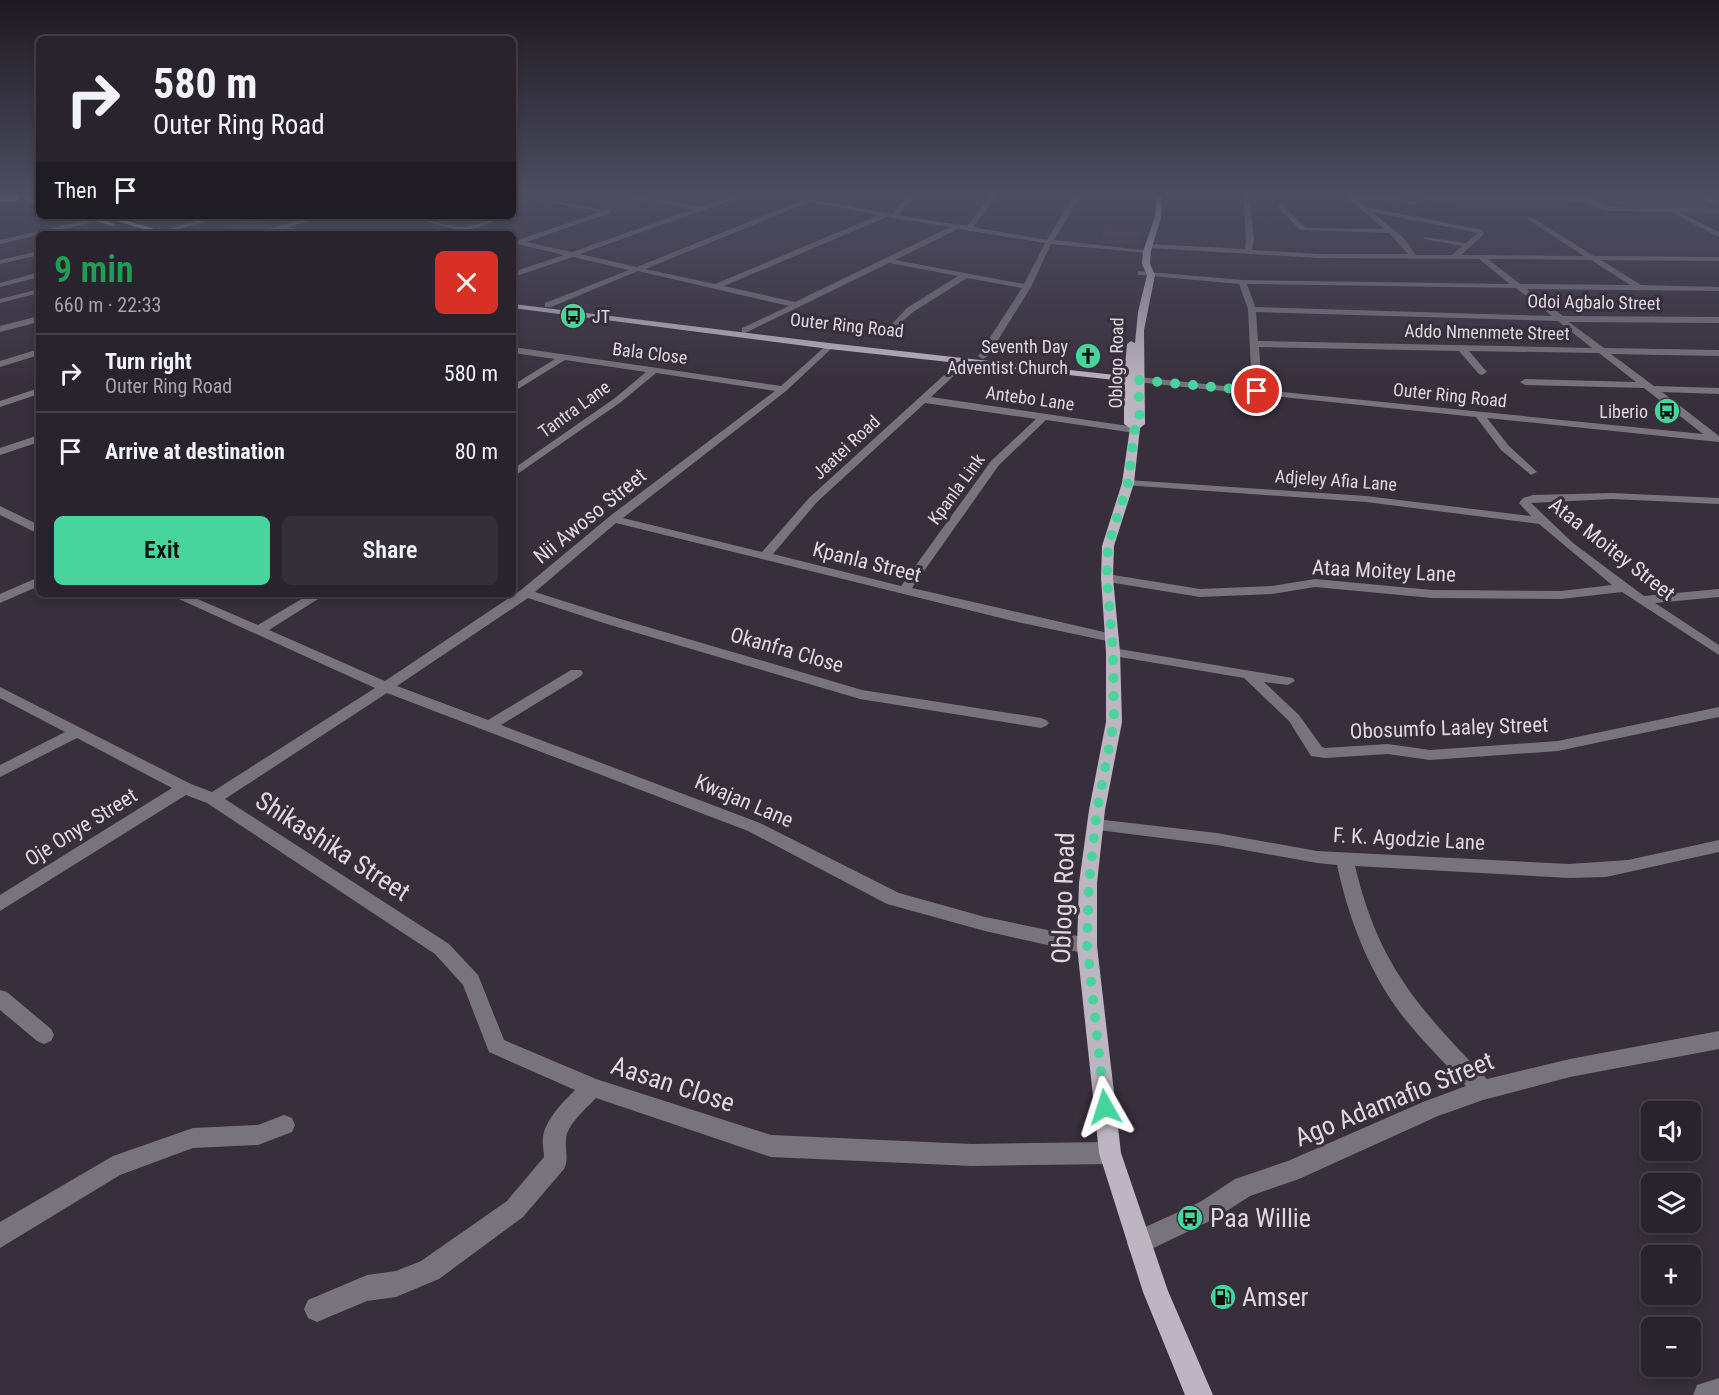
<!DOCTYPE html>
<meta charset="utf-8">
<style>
:root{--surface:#29232d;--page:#352f39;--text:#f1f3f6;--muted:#a5a4aa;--line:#454049;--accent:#48d49d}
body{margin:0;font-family:"Roboto Condensed",sans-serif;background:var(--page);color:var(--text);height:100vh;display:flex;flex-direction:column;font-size:22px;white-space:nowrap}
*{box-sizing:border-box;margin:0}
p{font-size:20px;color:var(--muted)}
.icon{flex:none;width:33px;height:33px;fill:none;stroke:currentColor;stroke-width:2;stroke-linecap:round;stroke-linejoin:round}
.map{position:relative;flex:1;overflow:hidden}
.drawer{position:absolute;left:36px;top:231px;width:480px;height:366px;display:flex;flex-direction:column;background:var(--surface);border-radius:9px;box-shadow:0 3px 9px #0003,0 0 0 2px var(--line)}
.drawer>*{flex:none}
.guide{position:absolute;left:36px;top:36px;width:480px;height:183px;border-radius:9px;box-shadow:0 3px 9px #0003,0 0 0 2px var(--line);background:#29232d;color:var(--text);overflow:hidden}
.buttons{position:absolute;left:1641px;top:1101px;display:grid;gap:12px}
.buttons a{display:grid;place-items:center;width:60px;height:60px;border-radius:9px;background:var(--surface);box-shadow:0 3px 9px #0003,0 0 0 2px var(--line);font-size:30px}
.pin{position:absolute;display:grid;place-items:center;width:51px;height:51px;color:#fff;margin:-26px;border:3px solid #fff;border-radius:50%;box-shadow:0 2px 6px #0007}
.me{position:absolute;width:66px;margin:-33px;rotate:354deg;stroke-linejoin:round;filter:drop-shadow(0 0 4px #0008)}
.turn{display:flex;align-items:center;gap:21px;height:126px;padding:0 18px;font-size:27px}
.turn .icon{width:78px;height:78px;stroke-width:2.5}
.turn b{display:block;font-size:42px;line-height:51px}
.then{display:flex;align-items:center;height:57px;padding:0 18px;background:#0003;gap:12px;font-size:22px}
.round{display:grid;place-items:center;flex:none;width:63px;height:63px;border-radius:9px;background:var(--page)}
.summary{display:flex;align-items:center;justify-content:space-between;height:102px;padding:0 18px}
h1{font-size:36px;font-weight:600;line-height:45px;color:#1e9e55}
.cta{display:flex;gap:12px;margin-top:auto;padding:12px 18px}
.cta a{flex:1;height:69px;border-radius:9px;background:var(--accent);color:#111;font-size:24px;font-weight:600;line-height:69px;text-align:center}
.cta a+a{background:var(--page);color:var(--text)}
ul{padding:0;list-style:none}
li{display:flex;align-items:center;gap:18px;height:78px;padding:0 18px;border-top:2px solid var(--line)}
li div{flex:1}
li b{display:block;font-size:22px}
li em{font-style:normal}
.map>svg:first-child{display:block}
.built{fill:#413548}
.green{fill:#5a366c}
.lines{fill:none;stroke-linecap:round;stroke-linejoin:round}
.minor{fill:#78747b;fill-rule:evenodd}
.major{fill:#beb5c3;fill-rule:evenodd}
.highway{stroke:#d9cedf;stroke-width:18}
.route{stroke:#48d49d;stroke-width:10;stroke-dasharray:0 18}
.labels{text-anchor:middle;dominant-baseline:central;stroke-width:6;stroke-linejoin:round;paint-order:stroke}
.far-street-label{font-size:18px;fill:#ded8e1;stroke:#372f3c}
.far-poi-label{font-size:18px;fill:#ded8e1;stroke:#372f3c;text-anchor:end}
.street-label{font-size:21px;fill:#ded8e1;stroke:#372f3c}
.near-street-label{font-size:26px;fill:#ded8e1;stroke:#372f3c}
.near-poi-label{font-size:26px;fill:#ded8e1;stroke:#372f3c;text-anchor:start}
</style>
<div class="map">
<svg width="1719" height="1395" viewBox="0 0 1719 1395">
<rect width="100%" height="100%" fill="#372f3c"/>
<!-- built -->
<path class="built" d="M526 193H662L715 203 668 219Z
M256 221 275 227 249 234H206Z
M1104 230 1141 232 1137 245 1099 242Z"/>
<!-- green -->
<path class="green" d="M1578 193 1678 194 1711 210 1607 209Z"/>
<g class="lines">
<!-- minor -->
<path class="minor" d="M23 193H30L27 195Z
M513 193 610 211V213L526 242 572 252 694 209 618 196 616 193 702 207 743 193H751L580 254 637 267 803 200 773 193 892 214 910 193H916L898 215 967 226 993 193H999L973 227 1047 240 1076 193 1161 198 1158 200 1081 195 1054 240 1151 251 1147 253 1051 244 1031 287 988 356 983 359 978 356 1022 288 967 278 913 312 896 327 892 324 907 308 958 276 889 263 745 333 742 332V328L789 306 638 271 551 307H545V303L629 270 573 257 513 277V272L564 255 513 243V239L518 240 600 212 514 195ZM810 202 879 215 715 284 645 269ZM887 217 950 227 795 302 724 286ZM958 229 1045 243 1024 284 895 260Z
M1243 193H1249L1254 240 1252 250 1319 254H1408L1389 233 1300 230 1276 205 1281 204 1306 228 1384 229 1342 193H1348L1355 198 1380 195 1418 202 1416 205 1380 199 1359 201 1366 207 1482 230 1484 234 1461 255 1584 256 1527 219 1529 216 1594 256 1719 257V261L1601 260 1641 285 1719 287V291L1526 289 1563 316 1719 317V323L1569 322 1604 348 1719 350V356L1611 354 1654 386 1719 388V394L1662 392 1719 436V442L1487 418 1509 446 1535 470 1537 472 1531 475 1501 450 1476 417 1136 382V378L1139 377 1252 389 1248 309 1239 284 1141 275H1138V271L1242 280 1510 284 1479 259 1319 258 1150 248 1146 246 1150 244 1245 249 1246 240ZM1372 212 1478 233 1466 243 1424 237V239L1462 246 1452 255H1416L1404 238ZM1488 259 1591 260 1630 285 1520 284ZM1247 284 1516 288 1552 316 1255 307ZM1256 312 1558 321 1592 348 1258 341ZM1259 347 1459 351 1479 374 1482 375 1487 372 1469 351 1599 353 1636 382 1525 379 1520 382 1525 385 1644 388 1703 434 1262 390Z
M1665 193H1695L1719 202V206L1692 196Z
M1408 194 1438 197 1578 198 1576 196 1579 194 1610 207 1719 209V213L1679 212 1719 232V237L1670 212 1610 211 1600 209 1585 202 1438 201 1406 197Z
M216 216H227L160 234 157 232Z
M314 216H325L288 227 312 234C301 234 289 229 279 229 269 230 261 234 251 234Z
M403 216C423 216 447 228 464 227 480 226 494 216 510 216L472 229 488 234H476Z
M96 218 98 221 0 244V240Z
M39 251V255L0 264V260Z
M36 273H39V277L0 287V283Z
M39 289V293L0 303V299Z
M39 316V322L0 332V326Z
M829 343 833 346 832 348 786 391 623 518 762 552 809 498 954 366H960V370L931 397 1135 427 1140 430 1135 433 1046 420 999 465 912 588 1117 635 1119 638 1117 641 1112 642 1013 621 616 523 535 592 617 618 862 690 1041 718 1046 720 1049 723 1046 726 1041 728 860 699 607 624 528 598 397 686 488 720 571 670H581L583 673 581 676 501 725 760 823 899 893 985 917 1087 938 1094 941 1097 946 1094 951 1087 954 985 931 887 904 748 831 387 693 225 799 449 944 478 975 504 1040 596 1079 771 1135 972 1144 1110 1142 1118 1145 1121 1153 1118 1161 1110 1164 972 1166 771 1157 596 1098C586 1109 566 1125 566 1140 565 1151 569 1159 564 1169L523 1217 439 1279 396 1297 367 1301 317 1322 308 1318 304 1309 308 1300 367 1275 396 1271 421 1261 507 1201 544 1157C544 1151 542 1144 543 1138 544 1121 564 1101 575 1090L489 1052 463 985 435 954 207 803 186 795 0 911V895L172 788 77 738 0 777V765L65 732 0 698V687L191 784 212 792 375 688 168 594H186L258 625 310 594H326L269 630 385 681 521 590 610 516 775 391 656 373 621 402 513 477V469L615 398 646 372 565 360 513 392V385L555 359 513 353V347L781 386ZM925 403 1036 419 991 461 901 586 773 554 817 502Z
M39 349V355L0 367V361Z
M39 388V394L0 407V401Z
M39 435V442L0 455V448Z
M1128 480 1366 496 1531 516 1519 503 1523 498 1533 495 1612 493 1719 498V504L1612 499 1531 503 1573 543 1644 596 1719 589V597L1655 603 1719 645V655L1622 592 1561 599 1432 598 1315 587 1272 594 1200 597 1102 581 1101 578 1107 574 1200 589 1272 586 1315 579 1432 590 1561 591 1612 585 1539 524 1366 502 1124 485 1122 483Z
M0 506 39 525V534L0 515Z
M39 577V586L0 603V594Z
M1113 648 1293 678 1295 681 1288 685 1264 682 1299 715 1322 747 1325 748 1388 744 1430 750 1558 741 1719 707V717L1558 751 1430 760 1388 754 1325 758 1311 756 1289 721 1244 678 1108 655 1106 652Z
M1096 819 1217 833 1317 851 1569 864 1628 860 1719 840V852L1606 877 1569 878 1355 866C1379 966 1418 1007 1487 1079L1570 1059 1719 1031V1049L1570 1077 1483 1100 1438 1116 1299 1179 1250 1196 1216 1218 1139 1255 1130 1252 1127 1243 1130 1234 1200 1202 1235 1179 1288 1161 1423 1102 1466 1086C1443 1061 1418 1037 1398 1010 1367 967 1348 916 1337 865L1317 863 1217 845 1090 829 1087 825 1090 821Z
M0 990 7 992 51 1029 54 1035 51 1041 44 1044 37 1041 0 1010Z
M284 1115 292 1118 295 1125 292 1132 258 1145 193 1148 120 1175 0 1248V1222L113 1156 193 1128 258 1125Z
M1719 1378V1395H1693L1697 1385Z"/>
<!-- major -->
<path class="major" d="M8 193H16L39 200V204Z
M1157 193H1163L1161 217 1151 251 1150 264 1155 275 1144 330 1145 424 1140 428 1134 483 1114 546 1113 578 1120 652 1122 722 1105 810 1097 883V946L1121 1153 1168 1291 1213 1395H1185L1143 1292 1099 1153 1077 946 1079 883 1089 810 1106 722V652L1101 578 1102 546 1122 483 1130 428 1124 424V381L829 349 513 308V304L829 343 1124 376 1127 344 1131 341 1135 343 1138 312 1147 275 1142 264 1143 251 1155 217Z
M80 216H91L115 224 112 226Z
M99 216H110L172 234H161Z"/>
<!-- highway -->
<path class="highway" d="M0 193H12"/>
</g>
<!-- sky -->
<linearGradient id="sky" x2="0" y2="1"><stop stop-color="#1e1a21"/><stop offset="0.5" stop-color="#4d4d61"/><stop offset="1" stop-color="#4d4d61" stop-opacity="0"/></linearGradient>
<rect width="1719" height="388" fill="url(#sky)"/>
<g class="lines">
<!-- route -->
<path class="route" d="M1105 1107 1087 945 1089 883 1097 810 1114 722 1113 652 1107 579 1108 546 1128 483 1135 427 1140 424 1138 380 1257 391"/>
</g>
<!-- icons -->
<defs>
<g id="bus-disc" transform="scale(1.35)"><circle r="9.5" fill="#48d49d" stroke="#372f3c"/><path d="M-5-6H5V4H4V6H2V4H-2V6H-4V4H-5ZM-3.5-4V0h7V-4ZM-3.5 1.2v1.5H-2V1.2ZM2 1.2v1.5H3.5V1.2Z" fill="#111"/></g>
<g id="church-disc" transform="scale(1.35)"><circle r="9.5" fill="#48d49d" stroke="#372f3c"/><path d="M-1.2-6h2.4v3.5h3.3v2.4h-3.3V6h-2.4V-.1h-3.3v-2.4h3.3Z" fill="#111"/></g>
<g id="fuel-disc" transform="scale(1.35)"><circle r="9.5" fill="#48d49d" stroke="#372f3c"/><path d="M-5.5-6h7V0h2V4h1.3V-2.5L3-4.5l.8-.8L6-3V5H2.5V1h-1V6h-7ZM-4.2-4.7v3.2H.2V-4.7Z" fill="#111"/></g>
</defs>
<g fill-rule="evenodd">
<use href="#bus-disc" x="573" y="316"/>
<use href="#church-disc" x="1088" y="356"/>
<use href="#bus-disc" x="1667" y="411"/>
<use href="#bus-disc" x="1190" y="1218"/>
<use href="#fuel-disc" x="1223" y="1297"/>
</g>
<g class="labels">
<!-- far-street labels -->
<g class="far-street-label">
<text transform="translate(1594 302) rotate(1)">Odoi Agbalo Street</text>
<text transform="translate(847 325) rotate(6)">Outer Ring Road</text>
<text transform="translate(1487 332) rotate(1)">Addo Nmenmete Street</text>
<text transform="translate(650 353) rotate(7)">Bala Close</text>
<text transform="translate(1116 363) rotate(-89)">Oblogo Road</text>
<text transform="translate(1450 395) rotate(6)">Outer Ring Road</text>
<text transform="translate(1030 398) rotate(8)">Antebo Lane</text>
<text transform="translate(574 409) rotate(-36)">Tantra Lane</text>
<text transform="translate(846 447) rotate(-43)">Jaatei Road</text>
<text transform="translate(1336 480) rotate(4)">Adjeley Afia Lane</text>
<text transform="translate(956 489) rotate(-54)">Kpanla Link</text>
</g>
<!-- far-poi labels -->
<g class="far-poi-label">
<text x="592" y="316" text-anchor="start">JT</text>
<text x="1068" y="346">Seventh Day<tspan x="1068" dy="21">Adventist Church</tspan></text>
<text x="1648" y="411">Liberio</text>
</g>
<!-- street labels -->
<g class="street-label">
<text transform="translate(590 516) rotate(-39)">Nii Awoso Street</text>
<text transform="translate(1612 549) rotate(38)">Ataa Moitey Street</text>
<text transform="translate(867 562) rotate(14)">Kpanla Street</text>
<text transform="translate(1384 571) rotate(3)">Ataa Moitey Lane</text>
<text transform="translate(787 650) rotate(16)">Okanfra Close</text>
<text transform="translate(1449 728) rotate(-2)">Obosumfo Laaley Street</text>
<text transform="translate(744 801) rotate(23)">Kwajan Lane</text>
<text transform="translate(81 827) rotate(-32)">Oje Onye Street</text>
<text transform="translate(1409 839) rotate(3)">F. K. Agodzie Lane</text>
</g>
<!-- near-street labels -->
<g class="near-street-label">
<text transform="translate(333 846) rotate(33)">Shikashika Street</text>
<text transform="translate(1063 898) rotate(-88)">Oblogo Road</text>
<text transform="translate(673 1084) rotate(18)">Aasan Close</text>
<text transform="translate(1394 1099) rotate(-22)">Ago Adamafio Street</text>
</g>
<!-- near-poi labels -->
<g class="near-poi-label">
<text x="1210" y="1218">Paa Willie</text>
<text x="1242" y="1297">Amser</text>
</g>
</g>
</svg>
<div class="buttons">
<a><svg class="icon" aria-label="sound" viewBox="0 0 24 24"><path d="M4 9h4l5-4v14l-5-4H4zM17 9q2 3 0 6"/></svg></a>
<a><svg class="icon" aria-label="layers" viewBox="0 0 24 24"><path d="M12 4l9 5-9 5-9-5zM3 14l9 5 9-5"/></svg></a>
<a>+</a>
<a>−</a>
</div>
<div class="pin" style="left:1257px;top:391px;background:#d93025"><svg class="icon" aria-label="arrive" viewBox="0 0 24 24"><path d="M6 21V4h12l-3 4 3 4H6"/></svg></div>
<svg class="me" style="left:1105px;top:1107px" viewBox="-20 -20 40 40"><path d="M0-17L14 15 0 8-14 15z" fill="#48d49d" stroke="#fff" stroke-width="4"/></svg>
<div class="guide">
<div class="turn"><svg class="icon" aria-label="right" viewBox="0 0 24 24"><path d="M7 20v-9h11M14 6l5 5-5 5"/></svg><div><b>580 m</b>Outer Ring Road</div></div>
<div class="then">Then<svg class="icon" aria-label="arrive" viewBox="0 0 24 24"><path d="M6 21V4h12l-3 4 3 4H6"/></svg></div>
</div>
<section class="drawer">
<div class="summary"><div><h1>9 min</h1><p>660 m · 22:33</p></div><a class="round" style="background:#d93025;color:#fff"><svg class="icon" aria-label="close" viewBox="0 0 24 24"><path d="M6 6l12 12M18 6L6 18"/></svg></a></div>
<ul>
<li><svg class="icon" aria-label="right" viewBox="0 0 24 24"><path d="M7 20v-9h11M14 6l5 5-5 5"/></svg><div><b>Turn right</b><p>Outer Ring Road</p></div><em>580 m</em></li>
<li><svg class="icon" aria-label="arrive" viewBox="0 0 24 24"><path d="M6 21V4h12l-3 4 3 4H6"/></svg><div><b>Arrive at destination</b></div><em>80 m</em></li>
</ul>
<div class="cta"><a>Exit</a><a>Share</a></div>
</section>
</div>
